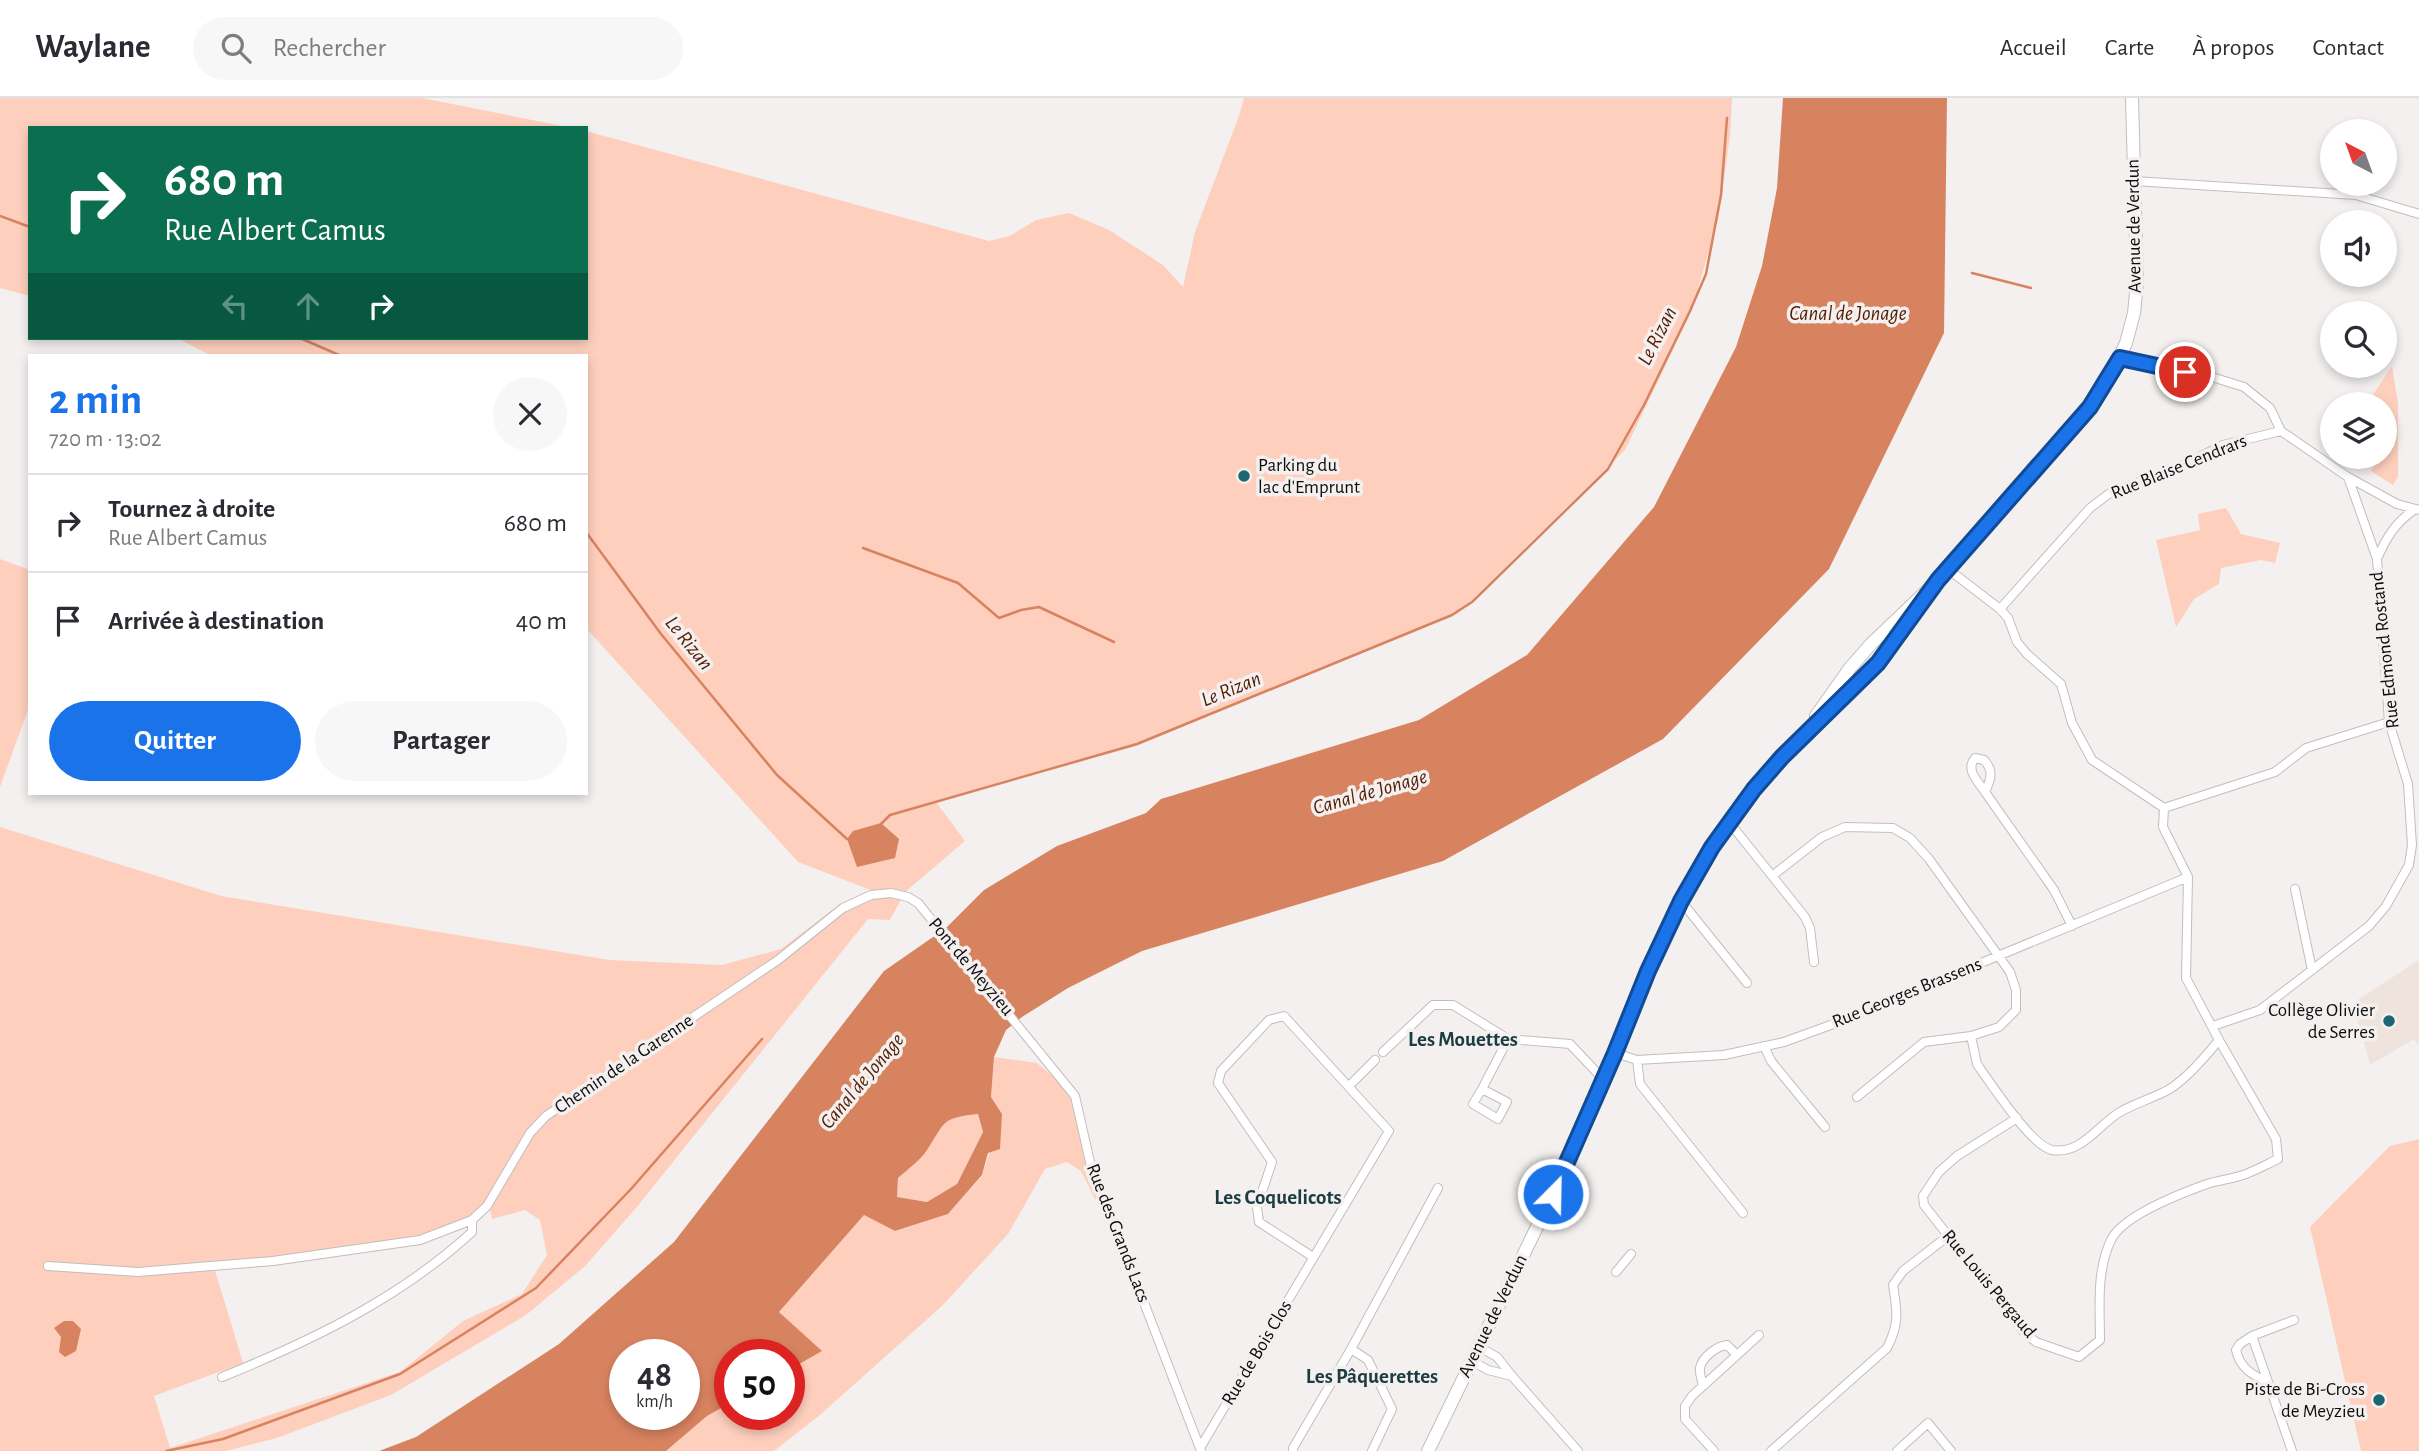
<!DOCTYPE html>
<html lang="fr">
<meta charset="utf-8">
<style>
:root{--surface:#fff;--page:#f7f7f7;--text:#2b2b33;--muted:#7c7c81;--line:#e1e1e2;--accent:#1a73e8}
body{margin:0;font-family:"Alegreya Sans",sans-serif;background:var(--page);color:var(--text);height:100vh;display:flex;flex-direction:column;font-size:26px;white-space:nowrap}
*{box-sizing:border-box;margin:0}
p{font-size:23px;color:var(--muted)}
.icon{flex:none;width:38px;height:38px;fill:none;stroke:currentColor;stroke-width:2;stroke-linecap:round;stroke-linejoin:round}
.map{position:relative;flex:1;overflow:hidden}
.details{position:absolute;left:28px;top:256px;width:560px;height:441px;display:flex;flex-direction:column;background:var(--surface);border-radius:0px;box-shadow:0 4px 10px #0003}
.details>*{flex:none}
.top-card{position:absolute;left:28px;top:28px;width:560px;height:214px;border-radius:0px;box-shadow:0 4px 10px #0003;background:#0b6e4f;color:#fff;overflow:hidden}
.needle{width:46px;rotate:319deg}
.fabs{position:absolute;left:2320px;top:21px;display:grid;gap:14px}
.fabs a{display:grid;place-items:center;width:77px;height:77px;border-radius:50%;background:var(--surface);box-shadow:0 4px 10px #0003;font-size:35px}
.speed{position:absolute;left:609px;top:1241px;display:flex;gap:14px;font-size:35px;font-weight:700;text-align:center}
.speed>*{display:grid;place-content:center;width:91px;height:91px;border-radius:50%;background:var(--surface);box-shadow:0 4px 10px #0003;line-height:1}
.speed small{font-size:18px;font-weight:400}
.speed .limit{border:10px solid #d22;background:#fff;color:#111}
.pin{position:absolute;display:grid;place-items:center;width:60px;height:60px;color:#fff;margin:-30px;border:4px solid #fff;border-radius:50%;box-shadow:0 2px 7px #0007}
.me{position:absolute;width:77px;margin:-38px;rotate:23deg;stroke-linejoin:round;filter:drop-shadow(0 0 5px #0008)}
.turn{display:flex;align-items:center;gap:24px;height:147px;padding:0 21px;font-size:32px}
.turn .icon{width:91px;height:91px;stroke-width:2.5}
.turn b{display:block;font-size:49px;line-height:60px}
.lanes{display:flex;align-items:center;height:66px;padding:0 21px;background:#0003;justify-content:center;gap:35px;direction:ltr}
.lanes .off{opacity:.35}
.round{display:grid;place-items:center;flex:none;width:74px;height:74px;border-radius:37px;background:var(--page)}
.head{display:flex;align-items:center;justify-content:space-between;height:119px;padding:0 21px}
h1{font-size:42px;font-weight:700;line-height:52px;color:var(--accent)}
.cta{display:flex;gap:14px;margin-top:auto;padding:14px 21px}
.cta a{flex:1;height:80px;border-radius:42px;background:var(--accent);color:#fff;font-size:28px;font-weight:700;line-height:80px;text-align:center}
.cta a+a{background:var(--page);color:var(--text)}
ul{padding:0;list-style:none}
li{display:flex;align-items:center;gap:21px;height:98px;padding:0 21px;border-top:2px solid var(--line)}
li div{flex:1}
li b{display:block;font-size:26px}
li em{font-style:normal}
header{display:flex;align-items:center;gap:42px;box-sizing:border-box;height:98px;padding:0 35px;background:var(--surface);border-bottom:2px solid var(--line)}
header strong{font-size:33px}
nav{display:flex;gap:38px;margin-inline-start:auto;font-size:24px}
.search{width:490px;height:63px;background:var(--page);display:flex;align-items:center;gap:18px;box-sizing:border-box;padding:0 24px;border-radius:38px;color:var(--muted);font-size:26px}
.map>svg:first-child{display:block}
.built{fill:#efe3de}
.green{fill:#fecfbd;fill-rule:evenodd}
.water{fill:#d88360;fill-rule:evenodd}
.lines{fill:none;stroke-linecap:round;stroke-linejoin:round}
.stream{stroke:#d88360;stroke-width:2.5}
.street-casing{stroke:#c1bebc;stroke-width:10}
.secondary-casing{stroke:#c1bebc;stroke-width:14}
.street{stroke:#fff;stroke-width:8}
.secondary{stroke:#fff;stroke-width:12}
.route-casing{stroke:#114b97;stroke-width:18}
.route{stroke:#1a73e8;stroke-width:12}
.poi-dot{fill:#1b6671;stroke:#f3f0ef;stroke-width:2.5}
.labels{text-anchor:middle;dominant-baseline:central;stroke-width:7;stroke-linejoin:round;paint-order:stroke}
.street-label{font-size:19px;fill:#0e0d0d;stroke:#f3f0ef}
.poi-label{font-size:19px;fill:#0e0d0d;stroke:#f3f0ef;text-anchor:end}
.water-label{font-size:21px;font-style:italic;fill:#531d03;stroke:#f3f0ef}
.neighbourhood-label{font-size:21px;font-weight:bold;fill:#1b3c42;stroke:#f3f0ef}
</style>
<header>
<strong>Waylane</strong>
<div class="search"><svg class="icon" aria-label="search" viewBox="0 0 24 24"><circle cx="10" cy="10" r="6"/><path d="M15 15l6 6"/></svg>Rechercher</div>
<nav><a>Accueil</a><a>Carte</a><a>À propos</a><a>Contact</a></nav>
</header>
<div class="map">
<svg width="2419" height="1353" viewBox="0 0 2419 1353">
<rect width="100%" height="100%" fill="#f3f0ef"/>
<!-- built -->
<path class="built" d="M2419 862V949L2414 941 2370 967 2353 905Z"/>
<!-- green -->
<path class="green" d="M0 0H422L572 30H30V198L0 190Z
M1244 0H1732L1730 38 1718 122 1691 214 1625 352 1457 516 1136 648 936 704 965 743 905 794 890 822 868 821 636 1110 585 1168 526 1217 391 1297 277 1340 226 1353H0V729L221 798 609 862 722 867 781 851 840 806 871 792 798 764 586 530V257H210L177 240H586V33L989 143 1010 138 1036 122 1069 115 1109 132 1163 167 1183 189 1195 134 1239 18ZM490 1110 492 1121 525 1112 540 1122 547 1157 522 1196 463 1223 400 1274 170 1350 154 1298 243 1265 214 1169 430 1142 464 1130Z
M2392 268 2398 305V379L2393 387 2371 373 2379 359H2385V349L2391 339 2385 336V306H2367Z
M2226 410 2241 436 2280 445 2275 465 2261 462 2221 470 2219 486 2194 501 2176 529 2156 442 2200 432 2198 416Z
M0 461 30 472V606L0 689Z
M994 959 1037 965 1054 979 1071 1001 1086 1064 1102 1104 1096 1103 1081 1073 1067 1064 1045 1071 1008 1136 943 1207 820 1317 774 1353H666L707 1318 730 1305V1316H789V1272L822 1253 779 1214 864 1117 896 1133 948 1116 982 1078 1002 1016 991 999Z
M978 1016 983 1034 957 1086 927 1104 897 1099 898 1080C908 1072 920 1063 927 1052 946 1024 940 1020 978 1016Z
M2419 1041V1353H2361L2310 1129 2390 1048Z"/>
<!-- water -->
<path class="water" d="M1783 0H1947L1944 235 1829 471 1663 641 1443 763 1142 853 1068 890 1022 919 1006 932 994 959 991 999 1002 1016 1000 1051 988 1055 982 1077 948 1116 895 1133 864 1117 779 1214 822 1253 789 1272V1256H730V1305L707 1318 666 1353H379L416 1339 559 1246 674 1144 884 873 946 830 984 792 1057 748 1146 715 1161 701 1419 622 1527 557 1654 409 1736 249 1762 168 1777 90ZM978 1016 983 1034 957 1086 927 1104 897 1099 898 1080C908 1071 920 1063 927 1052 946 1024 940 1020 978 1016ZM625 1256H684V1316H625Z
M881 725 899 741 895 760 857 769 847 741 853 733Z
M64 1223H73L81 1231 76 1253 65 1259 59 1254 61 1239 54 1230Z"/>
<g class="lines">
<!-- stream -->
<path class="stream" d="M0 118 30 129
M1972 175 2031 190
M300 240 339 257
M586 434 661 536 777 677 847 741
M863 450 958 485 999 520 1021 512 1039 509 1114 544
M881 726 890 717 1137 646 1452 517 1472 504 1608 371 1644 307 1690 213 1706 176 1721 97 1727 20
M166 1353 223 1341 400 1276 536 1190 631 1091 762 941"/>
<!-- street casing -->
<g class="street-casing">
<path id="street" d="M2134 83 2356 97 2419 116
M2120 260 2212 279 2244 289 2270 310 2281 333 2348 379 2397 406 2419 412
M2377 461C2386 440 2395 425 2414 412
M1948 471 2000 511 2008 520 2017 544 2027 556 2061 586 2072 625 2092 662 2164 710 2163 729 2188 779 2186 880 2219 942C2206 958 2182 986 2164 994 2150 1001 2134 1006 2120 1014 2098 1027 2081 1057 2052 1052 2032 1048 1994 990 1981 972L1977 966 1971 938
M2000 511 2090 410 2110 395 2179 369 2223 347 2281 333
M1985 694C1991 681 1994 673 1984 662L1975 660C1965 672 1978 683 1985 694L2054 792 2072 828
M2164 710 2275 674 2306 650 2389 624
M1729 724 1805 819 1810 830 1814 864
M1772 778 1822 739 1845 729 1893 730 1910 740 1929 761 2010 874 2016 892V912L1999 929 1971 938 1924 944 1857 999
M2295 791 2312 872
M1681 803 1747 885
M2213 928 2260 912 2369 828 2386 808 2409 767 2412 747 2408 686 2389 624 2377 461 2348 379
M1764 948 1771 963 1825 1029
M1383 954 1433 907H1453L1508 941 1570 946 1603 981
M1615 955 1637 962 1724 957 1784 944 1839 924 2188 779
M1637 962 1640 986 1743 1115
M1349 988 1375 962
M1482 991 1473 1006 1498 1021 1507 1004 1482 991 1508 941
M2017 1020 1957 1058 1939 1074 1923 1098 1924 1107 2023 1233 2036 1244 2079 1259 2100 1242C2100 1208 2096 1174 2111 1142 2123 1117 2182 1095 2207 1086 2219 1082 2232 1081 2243 1077 2255 1073 2267 1066 2278 1061L2276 1041 2219 942
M48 1168 138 1174 273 1163 420 1142 472 1122 487 1108 530 1035 546 1018 778 862 843 810 871 797 891 795 908 799 918 805 1075 998 1090 1064 1201 1353
M1616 1174 1631 1156
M2252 1238 2240 1246 2236 1252C2240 1270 2252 1277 2268 1284
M1479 1249 1497 1259 1512 1278
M1351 1251 1368 1262 1392 1311 1372 1353
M1472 1263 1488 1272 1512 1278 1578 1353
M222 1279C313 1242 400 1200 472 1134V1122
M1703 1288C1702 1282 1699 1275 1700 1270 1702 1259 1717 1248 1727 1247L1737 1257
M1200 1350 1389 1033 1284 918 1269 922 1221 973 1218 985 1272 1064 1257 1109 1259 1124 1313 1159
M1293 1353V1350L1351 1251 1438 1090
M1714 1353 1685 1321V1308L1692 1298 1759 1237
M1771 1353 1887 1250C1900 1225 1897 1213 1893 1187L1903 1173 1948 1138
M1897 1353 1928 1325 1951 1353
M2292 1353 2252 1238 2294 1222"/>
</g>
<!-- secondary casing -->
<g class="secondary-casing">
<path id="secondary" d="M1816 618 1850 570 1871 546 1938 482 2090 309 2110 279 2126 245 2134 215 2137 185 2132 0
M1428 1353 1553 1096 1615 955 1648 873 1681 803 1712 749 1753 691 1797 644 1878 565 1938 482"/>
</g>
<!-- street -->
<use href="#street" class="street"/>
<!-- secondary -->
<use href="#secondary" class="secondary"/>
</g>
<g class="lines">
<!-- route casing -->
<g class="route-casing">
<path id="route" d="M1553 1096 1615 955 1648 873 1681 803 1712 749 1754 691 1782 659 1878 565 1938 482 2090 309 2120 260 2185 274"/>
</g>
<!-- route -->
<use href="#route" class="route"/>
</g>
<!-- markers -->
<g class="poi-dot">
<circle cx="1244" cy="378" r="7"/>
<circle cx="2389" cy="923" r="7"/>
<circle cx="2379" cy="1302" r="7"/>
</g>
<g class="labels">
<!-- street labels -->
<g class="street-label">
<text transform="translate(2134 128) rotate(-91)">Avenue de Verdun</text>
<text transform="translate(2179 369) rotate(-22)">Rue Blaise Cendrars</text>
<text transform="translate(2385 552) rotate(-96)">Rue Edmond Rostand</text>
<text transform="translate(971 869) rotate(50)">Pont de Meyzieu</text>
<text transform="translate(1907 895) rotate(-22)">Rue Georges Brassens</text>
<text transform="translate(624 966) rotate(-34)">Chemin de la Garenne</text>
<text transform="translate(1118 1135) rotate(69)">Rue des Grands Lacs</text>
<text transform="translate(1989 1186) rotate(50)">Rue Louis Pergaud</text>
<text transform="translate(1493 1218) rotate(-64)">Avenue de Verdun</text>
<text transform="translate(1257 1255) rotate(-59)">Rue de Bois Clos</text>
</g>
<!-- poi labels -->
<g class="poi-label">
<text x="1258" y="367" text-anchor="start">Parking du<tspan x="1258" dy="22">lac d'Emprunt</tspan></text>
<text x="2375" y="912">Collège Olivier<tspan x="2375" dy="22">de Serres</tspan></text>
<text x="2365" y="1291">Piste de Bi-Cross<tspan x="2365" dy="22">de Meyzieu</tspan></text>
</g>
<!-- water labels -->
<g class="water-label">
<text x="1848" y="215">Canal de Jonage</text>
<text transform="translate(1657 238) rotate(-63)">Le Rizan</text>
<text transform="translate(689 545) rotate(51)">Le Rizan</text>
<text transform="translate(1231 591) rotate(-22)">Le Rizan</text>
<text transform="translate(1370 694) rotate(-16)">Canal de Jonage</text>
<text transform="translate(862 983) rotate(-50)">Canal de Jonage</text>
</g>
<!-- neighbourhood labels -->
<g class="neighbourhood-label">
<text x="1463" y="941">Les Mouettes</text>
<text x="1278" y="1099">Les Coquelicots</text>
<text x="1372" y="1278">Les Pâquerettes</text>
</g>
</g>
</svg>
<div class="fabs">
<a><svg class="needle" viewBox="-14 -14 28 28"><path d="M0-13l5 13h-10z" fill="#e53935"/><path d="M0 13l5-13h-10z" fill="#7c7c81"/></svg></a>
<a><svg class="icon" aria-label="sound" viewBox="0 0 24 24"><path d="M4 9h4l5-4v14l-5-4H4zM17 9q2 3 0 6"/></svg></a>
<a><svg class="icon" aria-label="search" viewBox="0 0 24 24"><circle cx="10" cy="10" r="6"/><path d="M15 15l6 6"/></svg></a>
<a><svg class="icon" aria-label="layers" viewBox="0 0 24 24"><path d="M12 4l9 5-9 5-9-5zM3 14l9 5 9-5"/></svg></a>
</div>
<div class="speed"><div>48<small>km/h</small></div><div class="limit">50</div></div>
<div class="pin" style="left:2185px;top:274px;background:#d93025"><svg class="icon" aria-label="arrive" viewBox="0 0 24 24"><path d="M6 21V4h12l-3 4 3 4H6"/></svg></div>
<svg class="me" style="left:1553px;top:1096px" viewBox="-20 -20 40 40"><circle r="17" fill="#1a73e8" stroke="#fff" stroke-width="3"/><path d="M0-11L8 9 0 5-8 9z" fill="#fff"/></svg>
<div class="top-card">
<div class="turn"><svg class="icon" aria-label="right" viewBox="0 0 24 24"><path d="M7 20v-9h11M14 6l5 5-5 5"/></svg><div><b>680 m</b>Rue Albert Camus</div></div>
<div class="lanes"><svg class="icon off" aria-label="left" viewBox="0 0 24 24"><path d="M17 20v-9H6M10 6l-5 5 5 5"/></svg><svg class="icon off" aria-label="ahead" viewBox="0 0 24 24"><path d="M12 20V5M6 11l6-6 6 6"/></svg><svg class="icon" aria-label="right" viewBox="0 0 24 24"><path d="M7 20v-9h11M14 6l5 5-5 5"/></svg></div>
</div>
<section class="details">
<div class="head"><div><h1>2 min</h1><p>720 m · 13:02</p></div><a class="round"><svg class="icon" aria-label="close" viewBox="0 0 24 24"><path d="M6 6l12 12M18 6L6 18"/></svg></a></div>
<ul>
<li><svg class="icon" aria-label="right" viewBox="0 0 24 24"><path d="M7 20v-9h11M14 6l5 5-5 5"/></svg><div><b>Tournez à droite</b><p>Rue Albert Camus</p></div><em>680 m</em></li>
<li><svg class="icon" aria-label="arrive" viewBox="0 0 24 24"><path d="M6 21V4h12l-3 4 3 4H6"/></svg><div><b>Arrivée à destination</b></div><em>40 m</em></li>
</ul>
<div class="cta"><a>Quitter</a><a>Partager</a></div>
</section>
</div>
